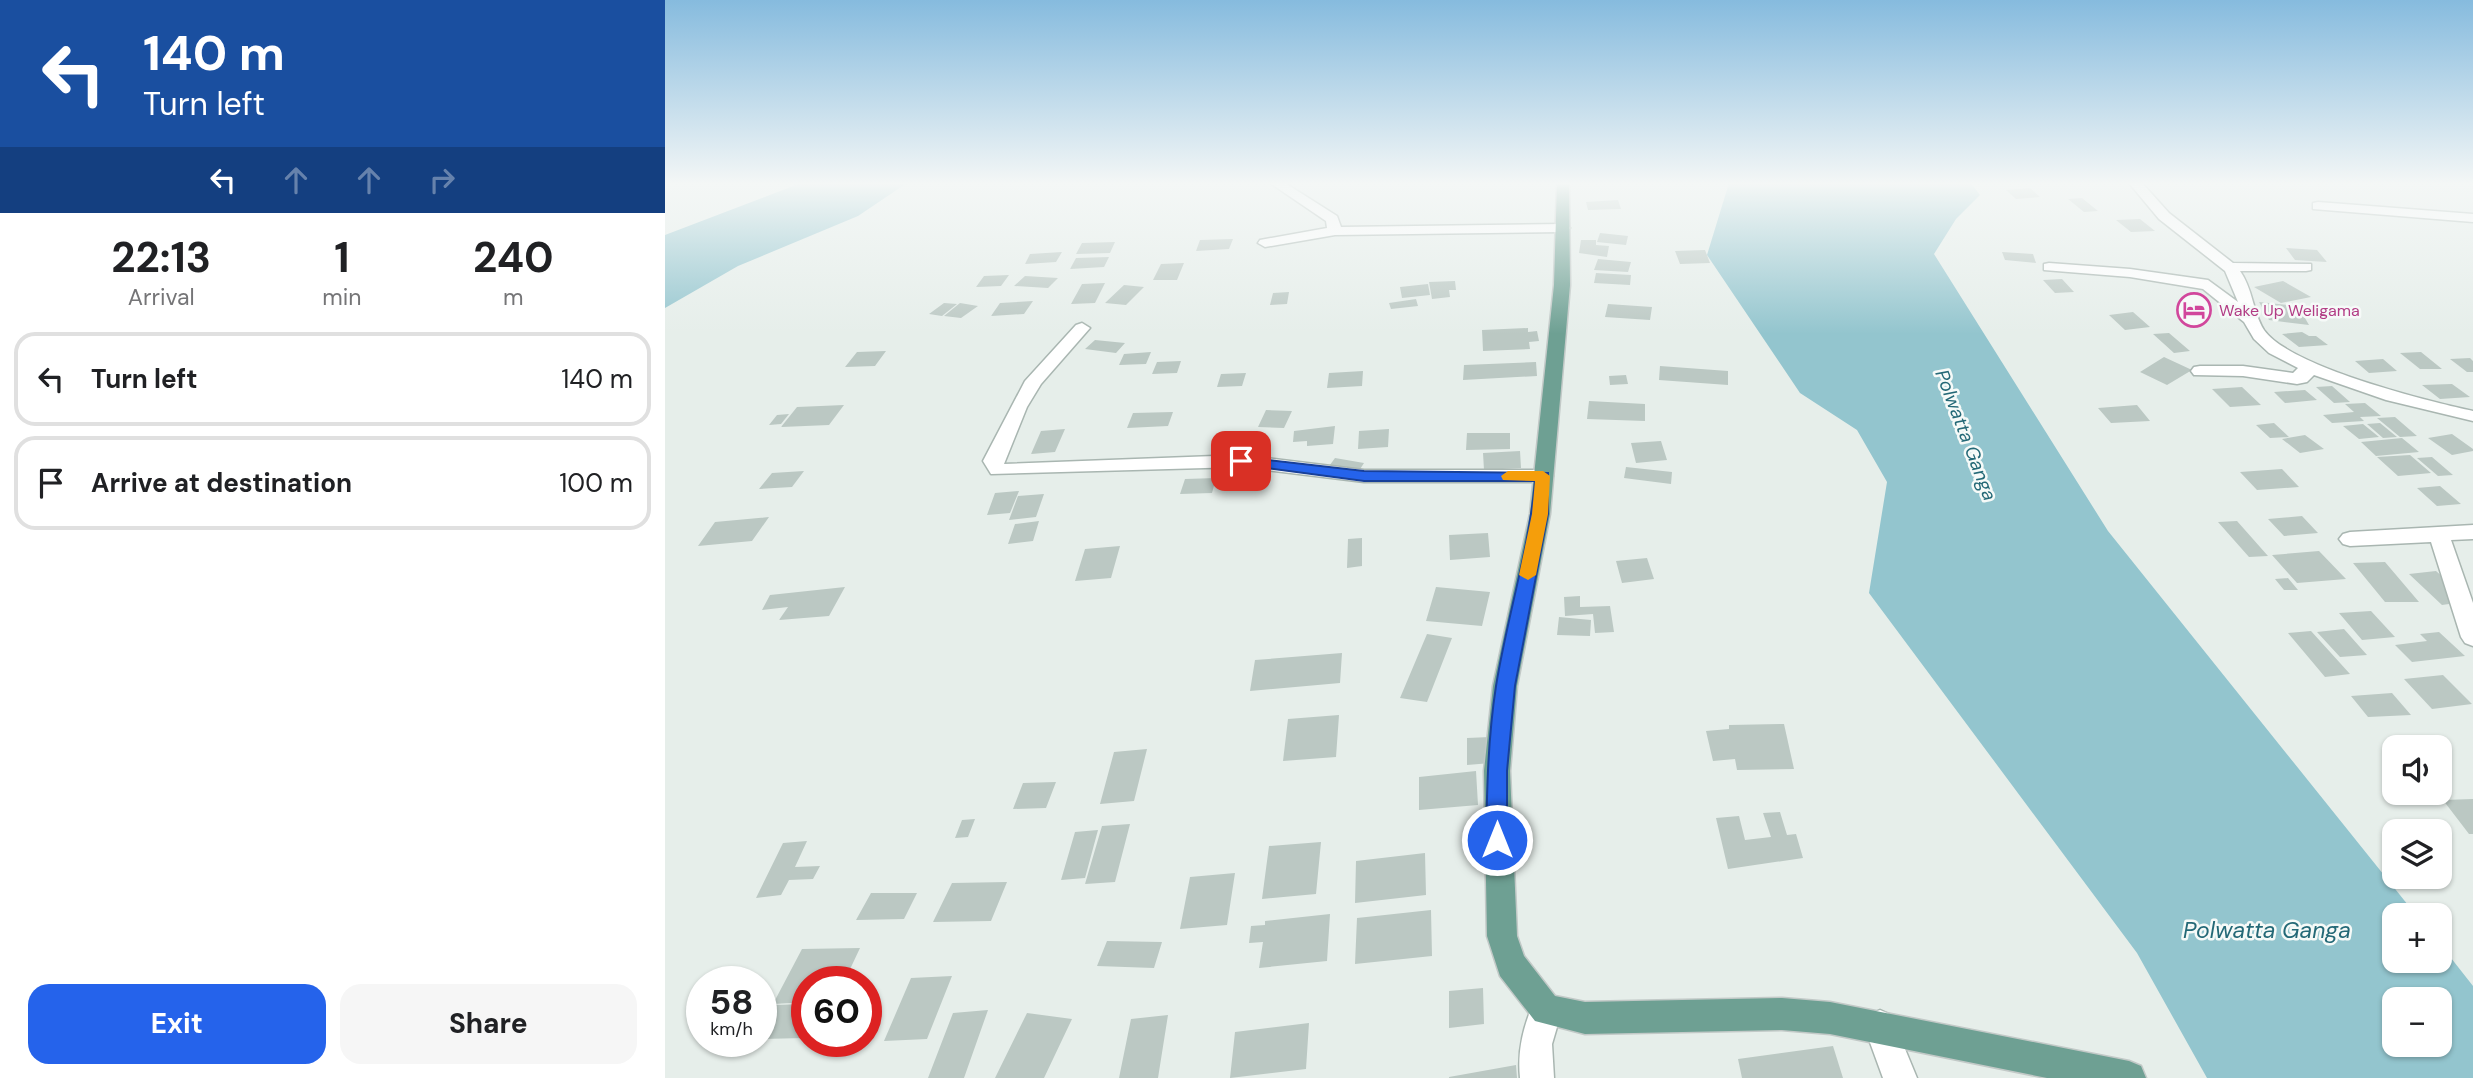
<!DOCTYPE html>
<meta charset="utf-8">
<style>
:root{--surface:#fff;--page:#f6f6f6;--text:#202124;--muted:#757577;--line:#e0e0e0;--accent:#2563eb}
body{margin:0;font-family:"DM Sans",sans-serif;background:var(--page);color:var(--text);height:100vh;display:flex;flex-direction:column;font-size:26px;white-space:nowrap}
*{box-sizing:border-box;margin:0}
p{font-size:23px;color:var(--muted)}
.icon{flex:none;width:38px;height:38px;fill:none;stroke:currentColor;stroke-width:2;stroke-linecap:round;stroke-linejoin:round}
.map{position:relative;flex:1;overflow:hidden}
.drawer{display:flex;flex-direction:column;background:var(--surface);width:665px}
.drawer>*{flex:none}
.hud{background:#1a4fa0;color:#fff;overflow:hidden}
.controls{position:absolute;left:1717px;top:735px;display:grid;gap:14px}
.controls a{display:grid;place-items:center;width:70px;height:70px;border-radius:14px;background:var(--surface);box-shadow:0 2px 5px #0004;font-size:35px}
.speed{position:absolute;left:21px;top:966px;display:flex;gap:14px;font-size:35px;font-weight:700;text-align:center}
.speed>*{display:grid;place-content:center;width:91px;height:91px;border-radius:50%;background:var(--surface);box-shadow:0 2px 5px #0004;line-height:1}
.speed small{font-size:18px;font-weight:400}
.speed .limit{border:10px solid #d22;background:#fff;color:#111}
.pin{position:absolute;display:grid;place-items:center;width:60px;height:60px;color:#fff;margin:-30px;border-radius:14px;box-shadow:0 4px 10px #0006}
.me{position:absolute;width:77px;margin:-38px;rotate:0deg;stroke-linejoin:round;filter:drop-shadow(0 0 5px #0008)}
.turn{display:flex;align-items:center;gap:24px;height:147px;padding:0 28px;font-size:32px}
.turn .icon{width:91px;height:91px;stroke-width:2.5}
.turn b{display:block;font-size:49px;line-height:60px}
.lanes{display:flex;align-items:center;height:66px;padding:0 28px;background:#0003;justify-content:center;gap:35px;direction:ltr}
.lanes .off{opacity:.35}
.eta{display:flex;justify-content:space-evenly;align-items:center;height:119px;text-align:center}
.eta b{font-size:42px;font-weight:700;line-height:49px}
.button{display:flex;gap:14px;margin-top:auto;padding:14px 28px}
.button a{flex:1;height:80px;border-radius:21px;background:var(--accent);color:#fff;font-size:28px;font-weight:700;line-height:80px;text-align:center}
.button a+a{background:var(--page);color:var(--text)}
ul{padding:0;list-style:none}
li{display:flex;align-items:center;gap:21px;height:94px;margin:0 14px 10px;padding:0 14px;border:4px solid var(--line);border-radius:21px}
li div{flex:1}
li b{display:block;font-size:26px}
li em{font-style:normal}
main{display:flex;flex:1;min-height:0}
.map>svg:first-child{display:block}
.water{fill:#93c5ce;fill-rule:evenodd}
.building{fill:#bbc8c3}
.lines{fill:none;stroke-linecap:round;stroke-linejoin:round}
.minor-casing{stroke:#a9b6b1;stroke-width:3}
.primary-casing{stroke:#c2c9c7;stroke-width:3}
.minor{fill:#fff;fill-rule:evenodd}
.primary{fill:#6ea093;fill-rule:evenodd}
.route{fill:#2563eb;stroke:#184099;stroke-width:2}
.slow{fill:#f59e0b}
.labels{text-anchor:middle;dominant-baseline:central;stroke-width:5;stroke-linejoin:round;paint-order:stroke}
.far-hotel-label{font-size:16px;fill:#b23c85;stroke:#f6faf8;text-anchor:start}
.water-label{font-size:19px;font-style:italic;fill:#246977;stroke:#f6faf8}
.near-water-label{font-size:23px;font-style:italic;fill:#246977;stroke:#f6faf8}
</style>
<main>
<section class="drawer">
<div class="hud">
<div class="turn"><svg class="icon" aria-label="left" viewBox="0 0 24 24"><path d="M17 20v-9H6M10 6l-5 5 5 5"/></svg><div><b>140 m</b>Turn left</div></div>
<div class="lanes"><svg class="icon" aria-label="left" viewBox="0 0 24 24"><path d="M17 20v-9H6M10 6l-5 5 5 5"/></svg><svg class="icon off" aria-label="ahead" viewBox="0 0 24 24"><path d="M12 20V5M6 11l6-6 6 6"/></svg><svg class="icon off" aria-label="ahead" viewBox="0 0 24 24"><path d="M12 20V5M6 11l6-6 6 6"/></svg><svg class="icon off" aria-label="right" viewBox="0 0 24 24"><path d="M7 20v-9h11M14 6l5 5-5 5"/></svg></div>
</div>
<div class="eta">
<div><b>22:13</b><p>Arrival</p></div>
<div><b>1</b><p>min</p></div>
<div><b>240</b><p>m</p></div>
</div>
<ul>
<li><svg class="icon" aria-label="left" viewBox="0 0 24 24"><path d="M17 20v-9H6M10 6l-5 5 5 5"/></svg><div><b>Turn left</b></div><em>140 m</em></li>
<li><svg class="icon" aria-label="arrive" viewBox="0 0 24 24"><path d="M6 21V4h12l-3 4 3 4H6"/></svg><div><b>Arrive at destination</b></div><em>100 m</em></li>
</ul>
<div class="button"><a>Exit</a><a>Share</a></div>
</section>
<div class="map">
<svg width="1808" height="1078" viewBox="0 0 1808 1078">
<rect width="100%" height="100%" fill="#e6eeea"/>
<!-- water -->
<path class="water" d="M136 183H242L193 216 73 266 0 308V235Z
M1064 183H1306L1315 195 1291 219 1269 254 1443 531 1751 915H1729V961H1774L1775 944 1808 986V1078H1542L1472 953 1204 593 1222 482 1192 430 1135 393 1042 255ZM1729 999H1774V1045H1729Z"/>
<!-- building -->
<path class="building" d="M1365 188 1375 197 1351 199 1341 190Z
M1417 198 1433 211 1419 212 1403 199Z
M953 200 956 209 923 210 921 202Z
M1475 219 1490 231 1466 232 1451 220Z
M935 233 963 236 961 245 932 242Z
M568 239 564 249 531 251 535 240Z
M916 240H931V245L944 246 942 257 914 253Z
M450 242 445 253 411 254 417 243Z
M1621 248 1652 250 1662 262 1630 260Z
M1040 250 1045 263 1015 264 1010 251Z
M397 252 391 262 360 264 365 254Z
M1337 252 1368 254 1371 263 1340 260Z
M444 257 439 267 405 269 411 258Z
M933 259 966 262 963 272 929 270Z
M519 263 512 280H488L496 264Z
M931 273 966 275 965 285 929 283Z
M344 275 336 286 311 287 319 276Z
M360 276 393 278 383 288 349 286Z
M1397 279 1409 292 1390 293 1378 280Z
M790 281 791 290H784L785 297 767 299 764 282Z
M1618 281 1646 297 1616 303 1589 287Z
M440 283 430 303 406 304 417 284Z
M763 284 765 295 737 298 735 287Z
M459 285 479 287 461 305 440 303Z
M624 292 622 304 605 305 608 293Z
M751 299 753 306 726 309 724 303Z
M368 301 359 314 326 316 335 303Z
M1594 302 1633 306 1644 325 1604 320Z
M279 303 292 304 277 316 264 314Z
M295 303 313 306 296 318 279 316Z
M943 304 987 307 985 320 940 317Z
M1468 312 1485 327 1460 330 1444 315Z
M863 328V332L872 331 874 341 864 342 865 349 818 351 817 330Z
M1637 332 1644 336H1651L1663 345 1634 347 1617 334Z
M1504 333 1525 351 1509 353 1488 334Z
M430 340 460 343 451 353 420 349Z
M221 351 210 366 180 367 192 352Z
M486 352 481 364 454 365 459 354Z
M1756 352 1777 369H1755L1735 353Z
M1499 357 1527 370 1502 385 1475 372Z
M1805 358 1808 361V372H1802L1785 359Z
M1718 359 1732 371 1704 373 1690 361Z
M516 361 512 373 487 374 492 362Z
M871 362 872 376 798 380 799 365Z
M995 366 1063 371V385L994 380Z
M698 371 697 386 662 388 664 373Z
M581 373 577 386 552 387 556 374Z
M961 375 963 384 945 385 944 376Z
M1787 384 1805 397 1775 399 1757 385Z
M1667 386 1685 402 1669 403 1651 387Z
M1577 387 1596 405 1565 407 1547 389Z
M1640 390 1652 400 1620 403 1609 392Z
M924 401 980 404V421L922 419Z
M1700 403 1716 416 1695 417 1699 421 1667 423 1658 415 1689 412 1680 404Z
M179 405 164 425 116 427 132 407Z
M1472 405 1485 421 1446 423 1433 408Z
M601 410 627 411 619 428 593 427Z
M508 412 503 426 462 428 468 413Z
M124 414 116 424 104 425 112 415Z
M1730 417 1752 436 1735 437 1712 418Z
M1609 423 1624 437 1605 438 1591 425Z
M1715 423 1732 437 1718 438 1702 424Z
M1698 424 1714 437 1694 439 1678 426Z
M670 426 668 444 642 446V441L628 442 629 431Z
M400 429 390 452 366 454 376 431Z
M724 429 723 447 693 449 694 431Z
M802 433H845V449L801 450Z
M1787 434 1808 449V451L1787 455 1763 438Z
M1640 435 1659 449 1635 453 1617 439Z
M1737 438 1754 452 1711 456 1696 442Z
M996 441 1002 460 971 463 966 443Z
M855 451 856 468 819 470 818 453Z
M1745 455 1766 473 1733 476 1712 457Z
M1767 457 1788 475 1773 476 1752 458Z
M670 458 699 463 692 474 662 469Z
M961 467 1007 472 1006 484 959 478Z
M1617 469 1634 487 1592 490 1575 472Z
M139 471 127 487 94 489 107 473Z
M551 478 547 493 515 494 520 479Z
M1775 486 1796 504 1772 506 1752 488Z
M354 491 345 513 322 515 330 493Z
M379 494 371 517 344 520 353 496Z
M1637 516 1653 533 1619 536 1603 519Z
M104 517 87 541 33 546 50 522Z
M374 521 368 541 343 544 350 524Z
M1572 521 1603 556 1584 557 1553 522Z
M823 533 825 557 785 560 784 535Z
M697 538V566L682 568 683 539Z
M455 546 446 578 410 581 420 549Z
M1654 551 1681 579 1632 583 1607 555Z
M982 558 989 579 957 583 951 561Z
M1720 562 1754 602H1720L1688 563Z
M1771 571 1805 601 1777 605 1744 574Z
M1623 578 1633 590H1619L1610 579Z
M180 587 164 616 114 620 123 607 97 610 105 595Z
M771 587 825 592 817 626 761 621Z
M915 596V607L945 606 949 632 930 633 928 614 900 616 899 597Z
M1706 611 1730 637 1697 640 1674 613Z
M894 617 926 620 925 636 892 635Z
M1679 629 1702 655 1675 657 1652 632Z
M1646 631 1685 674 1660 677 1623 633Z
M1774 632 1800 656 1747 662 1730 645 1762 641 1755 634Z
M762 634 787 638 762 702 735 698Z
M677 653 675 683 585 691 590 660Z
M1778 675 1807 704 1767 709 1739 679Z
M1727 693 1746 715 1703 717 1686 696Z
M674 715 671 757 618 761 623 719Z
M1119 724 1129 769 1072 770 1070 759 1048 761 1041 731 1064 729V725Z
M825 737 826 763 802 765V738Z
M482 749 469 801 435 804 449 752Z
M811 771 813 805 754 810V777Z
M391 782 381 808 348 809 358 783Z
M1808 799V834H1804L1778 800Z
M1115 812 1122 835 1131 834 1138 858 1063 869 1051 818 1074 816 1080 840 1106 837 1098 813Z
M310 819 303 837 290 838 297 820Z
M465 824 450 882 420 884 437 826Z
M433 830 420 878 396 880 410 832Z
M142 841 130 867 155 866 148 879 124 880 116 895 91 898 118 843Z
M656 842 651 894 597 899 604 846Z
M760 853 761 895 690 903 691 861Z
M570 873 562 925 515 929 525 877Z
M342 882 326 921 268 922 287 883Z
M206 893H252L239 919 191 920Z
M766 910 767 956 690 964 692 918Z
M665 914 662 961 594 968 598 942 584 943 586 926 600 925V921Z
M442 941 497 942 489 968 432 966Z
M195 948 179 982H142V1002L108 1004 137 949Z
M287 976 262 1039 219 1041 246 978Z
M818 988 819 1024 784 1028V991Z
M142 1004 139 1038 96 1039 109 1005Z
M323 1010 299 1078H263L288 1013Z
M362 1013 407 1019 379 1078H330Z
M503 1015 493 1078H454L466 1019Z
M644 1023 641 1069 565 1078 570 1032Z
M1168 1046 1178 1078H1077L1073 1059Z
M851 1065 852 1078H784V1077Z"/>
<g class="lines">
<!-- minor casing -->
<g class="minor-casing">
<path id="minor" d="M605 183H620L672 216 676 227 898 224 905 228 898 232 670 235 600 247 593 243 595 240 662 228 661 221Z
M1464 183H1477L1504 213 1568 263 1646 264V270L1641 271H1575C1588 289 1588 313 1599 330 1625 367 1762 401 1808 411V421L1721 400 1649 375 1642 382 1632 384 1578 376 1529 375 1526 371 1529 367 1535 366H1578L1628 373 1633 368 1604 353 1589 339 1579 322 1538 289 1465 277 1379 270V264L1384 263 1465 269 1543 280 1573 302 1560 271 1494 219Z
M1653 202 1808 214V222L1648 209V203Z
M417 323 425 328 376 384 362 407 339 464 576 455 699 470H878L888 476 878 482H699L576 467 326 474 318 461 360 381 411 325Z
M1808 525V539L1786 540 1808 603V646L1800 643 1796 637 1766 542 1685 546 1678 544 1674 539 1678 534 1685 532Z
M881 994 892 999 897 1010 887 1044 889 1078H855C852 1049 859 1025 870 999Z
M1215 1010 1226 1015 1252 1078H1218L1199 1026 1204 1015Z"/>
</g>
<!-- primary casing -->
<g class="primary-casing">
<path id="primary" d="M892 183H904L905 285 885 514 852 686 845 771 852 936 859 956 890 996 920 1002 1117 998 1165 1002 1464 1061 1476 1066 1481 1078H1382L1165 1034 1117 1030 920 1034 870 1021 835 976 822 936 819 771 828 686 865 514 889 285Z"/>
</g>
<!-- minor -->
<use href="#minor" class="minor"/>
<!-- primary -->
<use href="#primary" class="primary"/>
</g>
<!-- sky -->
<linearGradient id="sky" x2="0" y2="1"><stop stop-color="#86bbde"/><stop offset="0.55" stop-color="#f4f7f6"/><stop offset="1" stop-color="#f4f7f6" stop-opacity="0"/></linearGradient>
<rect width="1808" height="334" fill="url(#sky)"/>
<!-- route -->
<path class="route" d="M576 457 699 471 883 473V514L850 686 842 771V840L839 847 832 850 824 847 821 840C822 789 823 737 831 686 842 617 864 550 870 481H699L571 464 568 461Z"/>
<!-- slow -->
<path class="slow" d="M843 471H878L885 476 883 514 871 575 863 580 854 575 867 514 870 481 838 480 836 476Z"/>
<!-- icons -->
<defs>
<g id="hotel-ring" transform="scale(1.75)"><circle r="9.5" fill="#f6faf8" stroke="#d1479c" stroke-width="1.5"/><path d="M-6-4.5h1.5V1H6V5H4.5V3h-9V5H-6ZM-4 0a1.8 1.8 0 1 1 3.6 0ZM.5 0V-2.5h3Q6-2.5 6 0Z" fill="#d1479c"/></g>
</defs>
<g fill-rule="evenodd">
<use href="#hotel-ring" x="1529" y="310"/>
</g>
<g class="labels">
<!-- far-hotel labels -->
<g class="far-hotel-label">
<text x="1554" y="310">Wake Up Weligama</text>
</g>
<!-- water labels -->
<g class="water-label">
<text transform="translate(1301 435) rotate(69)">Polwatta Ganga</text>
</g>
<!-- near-water labels -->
<g class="near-water-label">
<text x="1602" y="930">Polwatta Ganga</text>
</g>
</g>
</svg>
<div class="controls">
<a><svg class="icon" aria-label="sound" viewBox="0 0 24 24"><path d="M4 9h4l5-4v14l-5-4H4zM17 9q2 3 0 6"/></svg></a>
<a><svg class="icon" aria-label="layers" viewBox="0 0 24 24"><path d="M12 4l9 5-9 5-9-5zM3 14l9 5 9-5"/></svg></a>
<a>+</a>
<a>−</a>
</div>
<div class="speed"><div>58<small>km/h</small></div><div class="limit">60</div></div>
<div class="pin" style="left:576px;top:461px;background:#d93025"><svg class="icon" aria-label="arrive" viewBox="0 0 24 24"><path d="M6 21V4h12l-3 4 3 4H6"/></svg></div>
<svg class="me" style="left:832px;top:840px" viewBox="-20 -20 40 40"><circle r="17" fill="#2563eb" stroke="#fff" stroke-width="3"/><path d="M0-11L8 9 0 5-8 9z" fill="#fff"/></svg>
</div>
</main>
